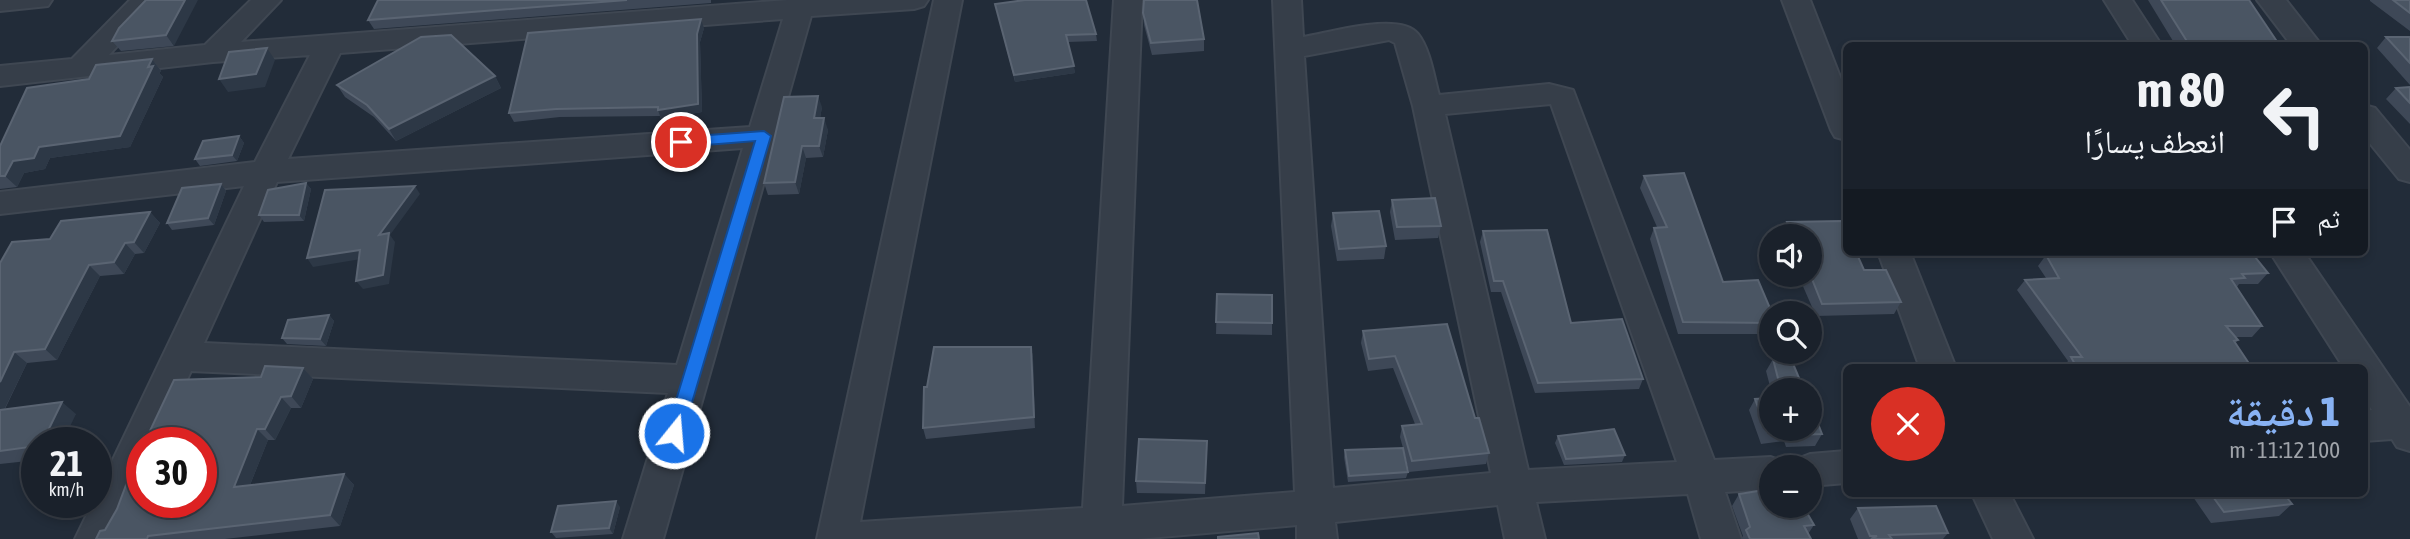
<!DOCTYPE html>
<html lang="ar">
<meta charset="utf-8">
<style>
:root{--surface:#1a212b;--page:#232933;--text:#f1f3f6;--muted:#9fa3a9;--line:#383e47;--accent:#88b2f3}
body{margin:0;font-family:"Asap Condensed","Noto Naskh Arabic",sans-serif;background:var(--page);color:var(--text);direction:rtl;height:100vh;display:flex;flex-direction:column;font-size:26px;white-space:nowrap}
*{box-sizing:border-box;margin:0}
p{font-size:23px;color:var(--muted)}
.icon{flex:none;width:38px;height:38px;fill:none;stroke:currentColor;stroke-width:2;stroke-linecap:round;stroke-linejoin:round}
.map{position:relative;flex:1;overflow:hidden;direction:ltr}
.panel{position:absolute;left:1843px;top:364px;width:525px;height:133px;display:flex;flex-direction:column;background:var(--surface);border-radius:10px;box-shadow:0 4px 10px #0003,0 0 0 2px var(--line);direction:rtl}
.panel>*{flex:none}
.hud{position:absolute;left:1843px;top:42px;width:525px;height:214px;border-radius:10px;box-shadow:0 4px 10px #0003,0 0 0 2px var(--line);direction:rtl;background:#1a212b;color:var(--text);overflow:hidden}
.controls{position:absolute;left:1759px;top:224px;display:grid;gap:14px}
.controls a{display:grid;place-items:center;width:63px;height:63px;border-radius:50%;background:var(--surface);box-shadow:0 4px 10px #0003,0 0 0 2px var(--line);font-size:35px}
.speed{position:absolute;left:21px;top:427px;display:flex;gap:14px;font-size:35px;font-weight:700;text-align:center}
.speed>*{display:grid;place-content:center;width:91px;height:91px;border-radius:50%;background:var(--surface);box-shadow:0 4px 10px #0003,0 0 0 2px var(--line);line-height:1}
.speed small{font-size:18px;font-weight:400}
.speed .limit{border:10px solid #d22;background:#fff;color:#111}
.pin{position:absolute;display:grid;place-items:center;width:60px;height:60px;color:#fff;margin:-30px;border:4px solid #fff;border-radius:50%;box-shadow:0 2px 7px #0007}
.me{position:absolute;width:77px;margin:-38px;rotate:17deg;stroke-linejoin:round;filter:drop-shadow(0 0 5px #0008)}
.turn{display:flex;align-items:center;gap:24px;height:147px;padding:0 28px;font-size:32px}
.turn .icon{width:91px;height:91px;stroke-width:2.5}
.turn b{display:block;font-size:49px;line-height:60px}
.then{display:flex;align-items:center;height:66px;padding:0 28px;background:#0003;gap:14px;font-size:26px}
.round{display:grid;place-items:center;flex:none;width:74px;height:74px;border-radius:37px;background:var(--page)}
.head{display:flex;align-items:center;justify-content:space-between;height:119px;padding:0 28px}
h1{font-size:42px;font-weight:800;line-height:52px;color:var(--accent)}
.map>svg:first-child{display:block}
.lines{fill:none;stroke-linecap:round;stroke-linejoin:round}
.minor-casing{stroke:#3f4752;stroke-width:4}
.minor{fill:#363e49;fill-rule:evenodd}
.wall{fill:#3e4857}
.shaded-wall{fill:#2d3846}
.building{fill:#4a5563;stroke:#5a6472;stroke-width:2;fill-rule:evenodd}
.route{fill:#1a73e8;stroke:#114b97;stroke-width:2}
</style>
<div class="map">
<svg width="2410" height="539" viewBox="0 0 2410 539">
<rect width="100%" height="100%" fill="#222c39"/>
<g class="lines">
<!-- minor casing -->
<g class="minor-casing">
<path id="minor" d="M0 0H52L48 6 0 11Z
M130 0H160L109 55 205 45 251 0H281L241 42 788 0H928L924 6 914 9 811 16 663 539H623L668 393 191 371 158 443H142V479L115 539H75L93 502H96V495L244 186 0 214V192L255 162 310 55 213 62 0 86V66L72 59ZM783 19 750 127 288 159 340 53ZM743 148 677 365 204 343 277 182Z
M934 0H962L860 522 1083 508 1114 0H1142L1122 506 1295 492 1273 0H1301L1303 37C1329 33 1400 11 1418 34 1430 49 1434 77 1439 95L1549 84 1573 90 1714 460 1771 457 1784 462 1787 467H1771V489L1725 492 1741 539H1701L1688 494 1536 502 1545 539H1505L1498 505 1335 522 1337 539H1297V525L1138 539H817ZM1389 40 1395 43 1413 106 1491 473 1333 488 1304 56ZM1551 104 1677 462 1528 470 1445 114Z
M1782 0H1810L1846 92V140L1835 137 1831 130Z
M2104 0H2132L2162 46H2133Z
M2257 0H2286L2322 46H2292Z
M2364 105 2375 108 2410 150V182L2399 179 2364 136Z
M1878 252H1910L1956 368H1920Z
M2270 252H2304L2410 407V451L2397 447 2392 439 2364 441V411L2372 410 2364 398V368H2344Z
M1846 451V483L1810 486V467H1793L1797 459 1810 454Z
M1972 494H2010L2033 539H1993Z"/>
</g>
<!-- minor -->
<use href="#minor" class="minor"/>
</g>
<!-- wall -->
<path class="wall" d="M146 0 174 46 121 51 112 41Z
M378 0H711V3L374 29 368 20Z
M2148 0H2249L2280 46H2176Z
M2370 0H2410V31L2370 1Z
M995 4 1096 34 1097 41 1068 42 1075 73 1015 82Z
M1143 13 1204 39V51L1152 55 1144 25Z
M704 28 700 42 702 112 661 119 660 116 560 117 514 122 509 113Z
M2386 37H2410V85L2377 48Z
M152 59 161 71 159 73 163 77 130 147 50 158 45 169 24 173 17 187 0 189V146L89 79Z
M495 76 501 88 396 141 374 117 345 97 337 85Z
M2410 87V124L2386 99 2396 88Z
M822 107 820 118 828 130 823 157 806 158 799 194 768 195 764 183Z
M239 136 244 143 237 161 200 166 195 159Z
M1644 176 1723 282 1771 313V332L1770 334H1678L1650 239 1654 228 1657 227 1640 188Z
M306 183 311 189 304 221 264 222 259 215Z
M221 184 226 191 214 225 172 230 167 223Z
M1392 200 1441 226 1438 238 1395 240 1390 212Z
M150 212 160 223 144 253 135 254 124 274 100 276 57 360 27 363 5 409 76 414 37 443V460L0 464V263L50 239Z
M1333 213 1386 246 1384 259 1337 261 1331 226Z
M1787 222 1864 270 1901 302 1894 314 1816 316 1798 275H1810V236H1782L1781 234Z
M1483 231 1571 323 1643 379 1639 389 1535 393 1501 292H1491L1480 242Z
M2096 252 2268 273 2258 284H2239L2237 287 2262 326 2252 337H2235L2238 340 2235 343 2252 368H2063L2068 361 2017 290 2025 280 2046 278 2038 266 2046 255 2095 254Z
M1217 294 1272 323V335L1216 334Z
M329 315 334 321 326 346 287 344 282 338Z
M1363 331 1475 418 1489 453 1486 464 1409 472 1404 451 1408 472 1406 478 1348 482 1344 457 1345 450 1403 448 1400 437 1402 426 1415 424 1393 368 1368 371 1361 343Z
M1031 347 1033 358 1035 428 926 439 923 428 927 387Z
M1773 359 1804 390H1771L1766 371Z
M303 368 313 379 301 408H291L275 440H268L250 485 344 474 354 485 340 526 225 539H96L105 530 117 509 149 433 261 377Z
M1755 399 1810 429 1822 434 1815 446 1786 447 1784 441 1761 444 1749 410Z
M1558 436 1625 455 1622 462 1564 465 1555 443Z
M1207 441 1205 494 1137 493 1136 481Z
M1739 494 1814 525 1808 534 1811 539H1741L1743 536 1732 506Z
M2191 494H2284L2292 504 2279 516 2211 523Z
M620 507 613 534 556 538 551 532Z
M1858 508 1948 533 1943 539H1858L1850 519Z"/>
<!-- shaded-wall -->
<path class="shaded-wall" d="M185 0H198L174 46 166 35Z
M701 19 704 28 700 42 702 112 661 119 658 110 697 34Z
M267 48 275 60 265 87 228 92 219 79Z
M152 59 161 71 159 73 163 77 130 147 50 158 45 169 24 173 17 187 5 176 13 161 39 147 148 67Z
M1074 66 1075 73 1015 82 1014 75Z
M495 76 501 88 396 141 389 129Z
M818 96 822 107 818 130 814 118Z
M824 118 828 130 823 157 819 146Z
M239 136 244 143 237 161 232 155Z
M802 146 806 158 799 194 795 182Z
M306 183 311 189 304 221 299 215Z
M221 184 226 191 214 225 208 218Z
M415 186 420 194 390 235 395 242 389 284 363 289 356 281 379 235Z
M150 212 160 223 144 253 134 242Z
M125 243 135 254 124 274 114 262Z
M360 250 367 258 313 267 307 258Z
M89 265 100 276 57 360 45 349Z
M329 315 334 321 326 346 320 339Z
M1031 347 1033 358 1035 428 1034 417Z
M14 352 27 363 0 418V382Z
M303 368 313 379 301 408 291 396Z
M281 397 291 408 275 440 265 429Z
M62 402 76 414 62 443H42Z
M257 429 268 440 245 497 234 487Z
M344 474 354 485 340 526 330 515Z
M616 501 620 507 613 534 609 528Z"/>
<!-- building -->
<path class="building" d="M146 0H185L166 35 112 41 119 28Z
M378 0H627L368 20Z
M1025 0H1086L1096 34 1066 35 1074 66 1014 75 995 4Z
M1144 0H1197L1204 39 1151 43 1143 13Z
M2161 0H2249L2280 46H2190Z
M2393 0H2410V13Z
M701 19 697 34 698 104 658 110V107L556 109 509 113 528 33Z
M451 35 495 76 389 129 367 105 337 85 421 37Z
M2386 37H2410V63Z
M267 48 256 74 219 79 229 52Z
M152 59 148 67 153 66 120 136 39 147 34 158 13 161 5 176H0V146L27 88 89 79 96 65Z
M2410 87V103L2396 88Z
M818 96 814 118H824L819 146H802L795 182 764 183 784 97Z
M239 136 232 155 195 159 203 141Z
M1684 173 1723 282 1758 280 1772 313 1771 323 1683 322 1654 228 1667 227 1644 176Z
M306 183 299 215H259L268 190Z
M221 184 208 218 167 223 182 188Z
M415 186 379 235 389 233 383 275 356 281 360 250 307 258 325 190Z
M1435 198 1441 226 1397 227 1392 200Z
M1379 211 1386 246 1339 249 1333 213Z
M150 212 134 242 125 243 114 262 89 265 45 349 14 352 0 382V263L12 242 50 239 61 221Z
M1842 221 1846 231V252H1856L1864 270H1886L1901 302 1822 304 1810 274V236H1793L1787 222Z
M1547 230 1571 323 1622 319 1643 379 1538 383 1503 281H1494L1483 231Z
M2096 252H2251L2268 273 2242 274 2245 278 2231 279 2262 326H2226L2238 340 2234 341 2252 368H2077L2071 357H2082L2025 280 2059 278 2046 255 2098 254Z
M1217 294 1272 295V323L1216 322Z
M329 315 320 339 282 338 288 320Z
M1447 324 1475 418H1479L1489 453 1412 461 1402 426 1422 424 1395 356 1369 359 1363 331Z
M934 347H1031L1034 417 923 428 924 387H927Z
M1789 354 1804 390H1781L1773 359Z
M265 366 303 368 291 396 281 397 265 429H257L234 487 344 474 330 515 148 536 147 539H96L100 531 105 530 117 509 132 469 144 435 149 433 174 380 261 377ZM142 443H201V502H142Z
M1771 398V429H1810V403L1822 434 1793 435 1791 429 1767 432 1755 399Z
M62 402 42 443H37V446L0 451V410Z
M1614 429 1625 455 1566 459 1558 436Z
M1139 439 1207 441 1205 483 1136 481Z
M1403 448 1408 472 1349 476 1345 450Z
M1771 489V506H1803L1814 525 1804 526 1811 539H1750L1746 530 1750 527 1739 494Z
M2211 494H2284L2292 504 2224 512Z
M616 501 609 528 551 532 558 506Z
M1936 506 1948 533 1889 535 1892 539H1871L1877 536H1870L1858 508Z
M1258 533 1259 539H1218V537Z"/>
<!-- route -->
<path class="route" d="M764 131 771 136 683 433 681 438 674 440 668 438 666 433 755 141 681 147 673 142 681 137Z"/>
</svg>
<div class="controls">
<a><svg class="icon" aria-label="sound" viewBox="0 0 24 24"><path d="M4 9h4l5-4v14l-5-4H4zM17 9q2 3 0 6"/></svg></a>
<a><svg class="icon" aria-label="search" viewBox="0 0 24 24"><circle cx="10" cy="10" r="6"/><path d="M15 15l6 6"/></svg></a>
<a>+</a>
<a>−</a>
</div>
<div class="speed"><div>21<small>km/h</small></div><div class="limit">30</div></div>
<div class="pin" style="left:681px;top:142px;background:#d93025"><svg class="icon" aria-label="arrive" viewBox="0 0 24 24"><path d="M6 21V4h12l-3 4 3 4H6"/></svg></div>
<svg class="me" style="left:674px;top:433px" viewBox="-20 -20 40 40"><circle r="17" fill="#1a73e8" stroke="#fff" stroke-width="3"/><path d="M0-11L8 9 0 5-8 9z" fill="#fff"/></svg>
<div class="hud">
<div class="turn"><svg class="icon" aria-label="left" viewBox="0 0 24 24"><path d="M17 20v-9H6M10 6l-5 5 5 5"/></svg><div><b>80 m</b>انعطف يسارًا</div></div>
<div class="then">ثم<svg class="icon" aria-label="arrive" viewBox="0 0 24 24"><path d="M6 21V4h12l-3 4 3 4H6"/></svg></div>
</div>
<section class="panel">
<div class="head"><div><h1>1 دقيقة</h1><p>100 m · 11:12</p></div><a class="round" style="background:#d93025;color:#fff"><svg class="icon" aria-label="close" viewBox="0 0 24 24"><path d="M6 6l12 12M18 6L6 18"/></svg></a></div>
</section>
</div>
